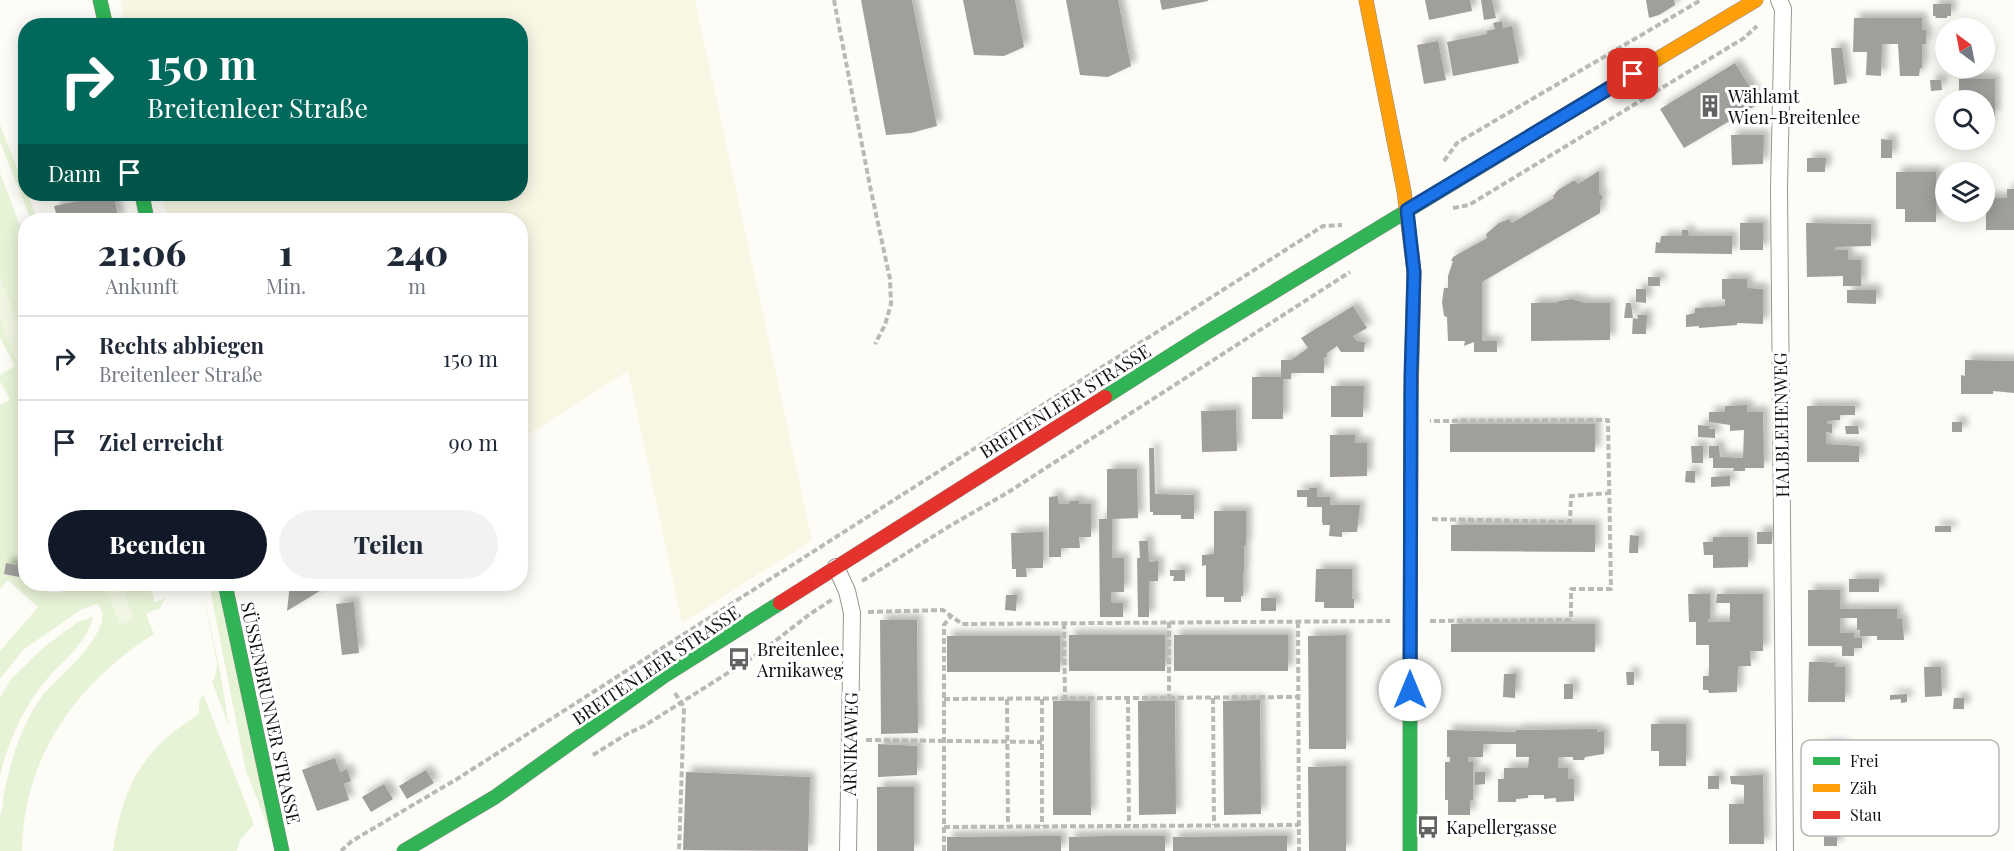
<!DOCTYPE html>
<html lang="de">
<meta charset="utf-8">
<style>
:root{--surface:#fff;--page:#f2f2f3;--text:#1f2937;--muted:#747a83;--line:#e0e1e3;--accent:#111827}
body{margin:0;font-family:"Playfair Display",serif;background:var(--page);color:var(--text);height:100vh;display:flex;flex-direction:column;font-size:22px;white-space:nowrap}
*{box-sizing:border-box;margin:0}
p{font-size:20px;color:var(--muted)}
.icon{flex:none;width:33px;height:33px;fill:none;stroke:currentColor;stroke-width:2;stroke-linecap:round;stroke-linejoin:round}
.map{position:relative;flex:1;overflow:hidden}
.sheet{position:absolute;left:18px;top:213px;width:510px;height:378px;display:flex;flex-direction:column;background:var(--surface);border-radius:24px;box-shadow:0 3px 15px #0003}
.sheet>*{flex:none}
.banner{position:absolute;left:18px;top:18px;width:510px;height:183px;border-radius:24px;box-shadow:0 3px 15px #0003;background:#00695c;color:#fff;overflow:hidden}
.needle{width:39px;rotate:328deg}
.fabs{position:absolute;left:1935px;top:18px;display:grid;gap:12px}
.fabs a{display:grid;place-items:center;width:60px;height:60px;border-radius:50%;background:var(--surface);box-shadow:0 3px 15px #0003;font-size:30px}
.pin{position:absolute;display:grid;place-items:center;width:51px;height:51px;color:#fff;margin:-26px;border-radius:12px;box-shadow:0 3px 9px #0006}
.me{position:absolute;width:66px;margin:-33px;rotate:0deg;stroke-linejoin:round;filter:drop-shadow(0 0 4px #0008)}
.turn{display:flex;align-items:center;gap:21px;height:126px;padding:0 30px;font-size:27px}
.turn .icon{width:78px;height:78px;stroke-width:2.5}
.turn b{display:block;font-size:42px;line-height:51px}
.then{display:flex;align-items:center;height:57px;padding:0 30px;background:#0003;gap:12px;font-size:22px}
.eta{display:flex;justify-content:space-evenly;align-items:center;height:102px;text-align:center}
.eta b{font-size:36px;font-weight:800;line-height:42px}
.primary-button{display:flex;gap:12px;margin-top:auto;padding:12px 30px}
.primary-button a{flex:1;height:69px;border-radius:36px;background:var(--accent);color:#fff;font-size:24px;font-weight:800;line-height:69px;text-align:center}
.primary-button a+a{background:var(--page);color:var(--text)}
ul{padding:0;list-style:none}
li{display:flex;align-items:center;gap:18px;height:84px;padding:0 30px;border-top:2px solid var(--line)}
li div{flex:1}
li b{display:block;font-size:22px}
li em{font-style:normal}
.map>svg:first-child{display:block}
.farmland{fill:#f9f7e4}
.green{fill:#e7f3d7}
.pitch{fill:#f0f6e1}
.building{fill:#a19f9c;filter:url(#shadow)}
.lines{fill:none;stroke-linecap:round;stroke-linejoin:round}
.street-casing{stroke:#979795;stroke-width:18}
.fast-casing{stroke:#8e8d8b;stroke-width:15}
.slow-casing{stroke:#8e8d8b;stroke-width:15}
.jam-casing{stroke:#8e8d8b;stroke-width:15}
.path{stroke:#b9b9b8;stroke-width:4;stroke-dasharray:6 3;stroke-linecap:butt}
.street{stroke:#fffffe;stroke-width:16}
.fast{stroke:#30b455;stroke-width:14}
.slow{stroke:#ff9f0a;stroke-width:14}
.jam{stroke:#e5322d;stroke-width:14}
.route-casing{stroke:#114b97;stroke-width:15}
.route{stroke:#1a73e8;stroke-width:10}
.labels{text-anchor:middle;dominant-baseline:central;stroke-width:6;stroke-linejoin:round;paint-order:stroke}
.poi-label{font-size:18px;fill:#111;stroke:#fff;text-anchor:start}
.street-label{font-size:18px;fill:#111;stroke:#fff}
.key{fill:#fff;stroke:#b8b8b8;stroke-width:1.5}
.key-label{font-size:16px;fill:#111}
</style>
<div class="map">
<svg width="2014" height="851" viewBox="0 0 2014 851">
<defs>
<filter id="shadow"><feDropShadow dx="5.5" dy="-5.5" stdDeviation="3" flood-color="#0004"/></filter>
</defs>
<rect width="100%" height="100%" fill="#fdfcf7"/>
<!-- farmland -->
<path class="farmland" d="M120 0H695L812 540 682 623 628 371 521 439 520 220H168L162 194H520V26L125 25Z"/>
<!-- green -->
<path class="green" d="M0 125 38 220H31L0 142Z
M0 173 25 238V343L0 278Z
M0 318 25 383 26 584H39C49 596 62 595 72 584H104L120 624 134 619 120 584H149L155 602 165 598 160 608 146 614 154 634C77 683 23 757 22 851H0V815C4 809 2 801 4 793 11 760 22 722 43 695 57 678 121 626 97 604L82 609 23 650 0 679V651L38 607 8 580 0 589V405L10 400 0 381V375L15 366 0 338Z
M201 584 220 671 229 726 212 682 216 673 217 663Z
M209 584H219L271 835 246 771Z
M92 617 93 619C82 648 67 656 48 678 24 705 9 740 0 775V698L11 679 44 647 78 622Z
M203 694 254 824 240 840 237 851H113C123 785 142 750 199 714V703Z"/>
<!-- pitch -->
<path class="pitch" d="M0 278 25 343V383L0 318Z
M104 584H120L134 619 120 625Z"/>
<!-- building -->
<path class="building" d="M861 0H912L937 126 911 133 886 135Z
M963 0H1015L1024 47 1004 56 974 55Z
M1066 0H1118L1131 66 1108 77 1080 75Z
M1160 0H1208V1L1162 10Z
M1425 0H1470L1472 11 1429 20Z
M1481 0H1492L1496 18 1484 20Z
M1646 0H1674L1675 5 1659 15 1649 18Z
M1933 4H1951V16H1947V18H1935L1936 16H1933Z
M1854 18H1922V30H1926V44H1922V68H1920L1919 76H1900L1898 44H1882L1881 76 1866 75 1867 52H1853Z
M1502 21 1503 28 1512 26 1519 63 1453 76 1447 42 1487 34V31L1495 29 1493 23Z
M1438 41 1446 80 1424 84 1417 45Z
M1831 48H1842L1847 83 1834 85Z
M1735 63 1760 103 1684 148 1660 109Z
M1959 79H1995V116L1989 115V126H1984V100H1959Z
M1930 80H1941L1942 90 1931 91Z
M1731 135H1764L1763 164 1732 165Z
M1881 139 1892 140V158H1881Z
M1807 158H1826L1825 172H1807Z
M1599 171V192L1603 198 1600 201V213L1482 282V341H1497V352H1474V342L1464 346 1465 341H1448L1447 317 1444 316 1442 302 1444 288H1448V276L1453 261H1451L1453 257 1487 238 1486 234 1499 223 1509 219 1512 223 1554 198 1553 196 1558 190 1573 181H1576L1578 184Z
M1896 172H1936V222H1905V209H1896Z
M2007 189H2014V230H1986V198H2007Z
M113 194 119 220H58L54 206Z
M1740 223H1763V250H1740Z
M1806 223 1871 224V246L1835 247V250H1848V260H1861V286H1843V276L1807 277Z
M1682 230H1688L1689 236H1732V254L1655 253 1656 242 1660 243 1661 236H1682Z
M1648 277H1660V286H1648Z
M1722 279H1747V288L1763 289V324L1737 323V325L1699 328V326L1686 327V315L1695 313V308L1725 306V299H1722Z
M1636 289H1646V303L1636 302Z
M1847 290H1876V304L1847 303Z
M1572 299 1585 303H1610V340L1531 341V303H1556L1559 301Z
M1626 303H1631L1633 318H1624Z
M1353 306 1367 328 1353 336 1357 341 1365 342 1364 352H1341L1337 346 1326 354 1328 356 1324 358V373H1291V379H1283V419H1252V377H1281V360H1291L1308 348 1301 338Z
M1637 315H1647L1646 334H1632L1633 318 1638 319Z
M1965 360 2014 361V393L1993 391V394H1961V375L1965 376Z
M1331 386H1364L1363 417H1331Z
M1747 405V412H1763L1764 468H1745V471H1733L1734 468H1713V458H1709V446H1719L1720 457 1743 458 1744 430 1730 431V425L1709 422V412H1725V406Z
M1807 406H1855V415H1840V420L1827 421V424H1832V433L1826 432V444L1859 446V462H1807Z
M1236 410 1237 451 1202 452 1201 411Z
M1952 422H1962V432H1952Z
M1450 424H1595V452H1450Z
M1698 425 1709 426V429H1715V438L1698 437Z
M1845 426H1858L1859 434H1846Z
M1330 435H1355V443H1367V476L1330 477Z
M1691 446H1703V463H1692Z
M1149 448H1154L1155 494 1194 495V519H1181V515H1153V512H1150Z
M1107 469H1137L1138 518 1112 519V558H1124V592H1111V601L1113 603H1123V617H1100L1099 519H1107Z
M1686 471H1695V483L1685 482Z
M1730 476V486L1711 487V477Z
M1309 488H1317V497H1330V505H1360L1357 532H1342V537L1329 536 1330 525H1323L1322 522V507H1307V497H1297V490H1309Z
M1058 496 1059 504H1069L1070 501H1079V504H1091V537H1079L1080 548H1061V557H1049V497Z
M1214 511H1246V545H1244V572H1243V596H1241V602H1224V597H1206V565L1202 566V555L1214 554Z
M1451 525H1595V552L1451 551Z
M1935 526H1951V532H1935Z
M1043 532V568H1026L1027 577H1016V569H1012L1011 533Z
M1757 532H1772V544H1757Z
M1630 535 1639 536 1638 553H1629Z
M1713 537H1748V567L1713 568V555H1704L1703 542H1713Z
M1139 541H1148L1149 562 1158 561V581H1149V617H1138L1137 558H1140Z
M6 563 21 566 19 577 4 574Z
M1316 569H1352V599H1354V608H1324V602H1315Z
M1170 570H1185V581H1173L1174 576H1170Z
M1849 579H1879V592H1849Z
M290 584H331L287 611Z
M1808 590H1840V609H1897V619H1902V626L1903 625 1904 640H1877V636H1860V630H1857V618H1840V633H1854V638H1862V648H1854V656H1842V646H1808Z
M1688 594H1710V619H1708V622H1730V603H1716L1717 594H1763V651H1750L1751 666H1738L1737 692 1709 693 1708 690H1703V676H1709V645H1696V622H1689Z
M1006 595H1017L1016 611 1005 610Z
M1261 598H1276V611H1261Z
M354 602 359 653 342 655 336 604Z
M880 620H917L918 733 881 734Z
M1451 624H1595V652H1451Z
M1069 635H1165V671H1069Z
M1174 635H1288V671H1174Z
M1346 635V749H1309L1308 636Z
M947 636H1060V672H947Z
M1809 662H1827V663H1835V667H1845V702H1808Z
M1924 667H1941L1942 696 1925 697Z
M1626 672H1634V685H1627Z
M1504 674H1516L1515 698 1503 697Z
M1564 684H1573V699H1564Z
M1907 694V702L1901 703V699L1890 700V695Z
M1954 698H1964V709H1953Z
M1260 700 1261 814 1224 815 1223 701Z
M1053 701H1090L1091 815H1053Z
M1138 701H1175L1176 814 1139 815Z
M1651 724H1686V766H1659V751H1651Z
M1597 729V732L1604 731V754L1585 757 1584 760H1573V757H1558V768H1568V779H1574V801L1556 802V798L1544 799V795H1528V798L1516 799V802H1498V779H1504V768H1528L1529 757H1516V744H1483V757H1468V762H1473V800H1470V815H1448V800H1445V762H1450V757H1447V730L1516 732V730Z
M878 744 917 746V775L878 777Z
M1821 745H1843V788H1865V803H1870V812H1888V831H1856L1857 803H1851V813H1830V817H1851V832H1837V846H1824V832H1809V803H1810V789H1808V748L1821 749Z
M335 758 340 772 347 769 351 781 344 784 349 800 317 811 302 770Z
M1346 766V851H1309L1308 767Z
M426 770 434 783 407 799 399 786Z
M686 772 810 777 808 851 683 850Z
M1475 772H1485V784L1475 785Z
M1763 775 1764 844H1729V804H1744V785L1731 784 1730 776Z
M1708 776H1719V789H1708Z
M384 784 393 799 371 812 362 797Z
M877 787H914V851H877Z
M1041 836H1061V851H947V837Z
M1108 836H1165V851H1069V837Z
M1268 836H1287V851H1173V837Z"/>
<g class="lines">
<!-- street casing -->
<g class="street-casing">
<path id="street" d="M1779 0 1783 9 1779 188 1785 851
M836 567 847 591 852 613 848 851"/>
</g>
<!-- fast casing -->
<g class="fast-casing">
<path id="fast" d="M100 0 106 26
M142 194 147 220
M1105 397 1206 333 1639 70
M225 584 282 851
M404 851 495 797 664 676 780 603
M1410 851V709"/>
</g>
<!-- slow casing -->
<g class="slow-casing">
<path id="slow" d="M1366 0 1404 191 1414 272 1411 397
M1639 70 1756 0"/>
</g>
<!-- jam casing -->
<g class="jam-casing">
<path id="jam" d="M780 603 1105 397
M1410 709 1411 397"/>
</g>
<!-- path -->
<path class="path" d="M834 0 870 186 890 279 891 304 885 325 875 344
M1444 161 1457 143 1701 0
M1453 208 1469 205 1744 38 1757 26
M1432 519 1570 522 1571 496 1610 493
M862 581 948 527 1007 493 1350 272
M868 612 943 610 962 624 1390 621
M1430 621 1571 620V589H1611L1608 420 1430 421
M1169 622V698
M1298 622 1299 851
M1064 623 1065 699
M675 693 684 707 679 851
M1128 698 1129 826
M1213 698 1214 825
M944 699 1298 697
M1007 699 1008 826
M1042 699V826
M866 740 1042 742
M593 755 627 734 644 726 761 652 810 614 833 599
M944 827 1299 825
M341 851 352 841 457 779 1323 226 1342 225
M944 851V625L951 616"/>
<!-- street -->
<use href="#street" class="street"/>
<!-- fast -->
<use href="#fast" class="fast"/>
<!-- slow -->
<use href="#slow" class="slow"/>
<!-- jam -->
<use href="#jam" class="jam"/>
</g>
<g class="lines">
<!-- route casing -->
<g class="route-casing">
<path id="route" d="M1410 690 1411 376 1414 272 1407 210 1633 74"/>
</g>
<!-- route -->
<use href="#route" class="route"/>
</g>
<!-- icons -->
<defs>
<g id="building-bare" transform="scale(1.8)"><path d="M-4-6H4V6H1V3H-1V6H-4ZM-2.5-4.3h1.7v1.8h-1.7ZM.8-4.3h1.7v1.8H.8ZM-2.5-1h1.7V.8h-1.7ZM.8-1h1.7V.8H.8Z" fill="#646362" stroke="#fff" stroke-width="2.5" paint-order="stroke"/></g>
<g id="bus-bare" transform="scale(1.8)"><path d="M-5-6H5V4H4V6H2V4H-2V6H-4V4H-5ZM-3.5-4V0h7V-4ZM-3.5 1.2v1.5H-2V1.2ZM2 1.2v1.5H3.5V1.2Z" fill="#646362" stroke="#fff" stroke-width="2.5" paint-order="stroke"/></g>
</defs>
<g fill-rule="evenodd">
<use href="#building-bare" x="1710" y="106"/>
<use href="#bus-bare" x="739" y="659"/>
<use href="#bus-bare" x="1428" y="827"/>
</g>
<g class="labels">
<!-- poi labels -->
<g class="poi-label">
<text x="1728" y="96">Wählamt<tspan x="1728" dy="21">Wien-Breitenlee</tspan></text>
<text x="757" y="649">Breitenlee,<tspan x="757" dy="21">Arnikaweg</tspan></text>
<text x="1446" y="827">Kapellergasse</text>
</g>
<!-- street labels -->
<g class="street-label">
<text transform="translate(1065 401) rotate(-32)">BREITENLEER STRASSE</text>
<text transform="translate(1781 425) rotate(-91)">HALBLEHENWEG</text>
<text transform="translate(656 665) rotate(-34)">BREITENLEER STRASSE</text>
<text transform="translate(271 713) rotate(78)">SÜSSENBRUNNER STRASSE</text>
<text transform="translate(850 744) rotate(-89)">ARNIKAWEG</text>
</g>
</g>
<!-- legend -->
<rect x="1801" y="740" width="198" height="96" rx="9" class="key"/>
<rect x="1813" y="757" width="27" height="8" fill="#30b455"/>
<rect x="1813" y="784" width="27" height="8" fill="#ff9f0a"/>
<rect x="1813" y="811" width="27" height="8" fill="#e5322d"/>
<g class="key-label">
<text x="1850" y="767">Frei</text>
<text x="1850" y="794">Zäh</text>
<text x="1850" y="821">Stau</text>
</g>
</svg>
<div class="fabs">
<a><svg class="needle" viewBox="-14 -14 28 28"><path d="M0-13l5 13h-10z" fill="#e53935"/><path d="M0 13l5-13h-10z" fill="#747a83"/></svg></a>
<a><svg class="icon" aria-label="search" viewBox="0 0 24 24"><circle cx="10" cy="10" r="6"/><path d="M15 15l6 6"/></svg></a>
<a><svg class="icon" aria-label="layers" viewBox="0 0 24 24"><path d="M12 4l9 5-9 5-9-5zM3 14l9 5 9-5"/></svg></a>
</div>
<div class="pin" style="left:1633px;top:74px;background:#d93025"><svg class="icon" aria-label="arrive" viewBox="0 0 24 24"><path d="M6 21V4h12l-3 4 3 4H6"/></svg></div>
<svg class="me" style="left:1410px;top:690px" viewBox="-20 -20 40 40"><circle r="19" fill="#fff"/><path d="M0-13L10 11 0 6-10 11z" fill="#1a73e8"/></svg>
<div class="banner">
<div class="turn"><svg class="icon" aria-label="right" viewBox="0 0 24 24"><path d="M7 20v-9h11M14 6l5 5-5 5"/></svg><div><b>150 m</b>Breitenleer Straße</div></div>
<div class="then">Dann<svg class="icon" aria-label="arrive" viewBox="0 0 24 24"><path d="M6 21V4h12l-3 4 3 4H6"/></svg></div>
</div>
<section class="sheet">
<div class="eta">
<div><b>21:06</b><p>Ankunft</p></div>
<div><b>1</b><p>Min.</p></div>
<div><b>240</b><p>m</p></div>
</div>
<ul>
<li><svg class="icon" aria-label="right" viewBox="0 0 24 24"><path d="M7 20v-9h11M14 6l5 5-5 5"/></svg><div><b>Rechts abbiegen</b><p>Breitenleer Straße</p></div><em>150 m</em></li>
<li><svg class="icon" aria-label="arrive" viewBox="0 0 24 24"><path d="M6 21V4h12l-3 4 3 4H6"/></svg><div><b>Ziel erreicht</b></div><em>90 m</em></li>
</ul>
<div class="primary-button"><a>Beenden</a><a>Teilen</a></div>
</section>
</div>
